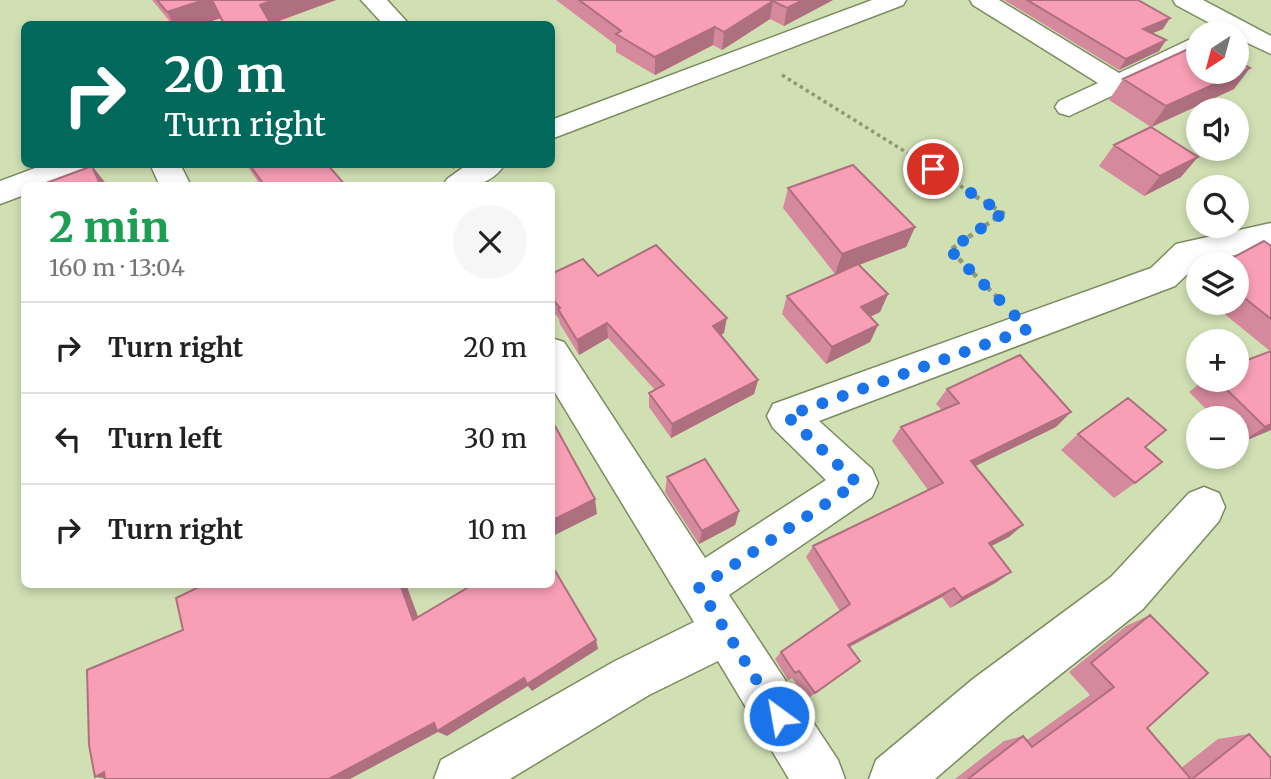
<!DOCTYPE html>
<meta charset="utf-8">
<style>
:root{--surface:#fff;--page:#f6f6f6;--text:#222;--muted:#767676;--line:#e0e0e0}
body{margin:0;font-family:Merriweather,serif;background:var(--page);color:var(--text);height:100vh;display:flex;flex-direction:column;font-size:26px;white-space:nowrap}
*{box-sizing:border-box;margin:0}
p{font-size:23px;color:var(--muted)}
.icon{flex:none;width:38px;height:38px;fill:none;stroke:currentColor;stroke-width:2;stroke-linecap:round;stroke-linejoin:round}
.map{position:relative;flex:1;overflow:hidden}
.drawer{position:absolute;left:21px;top:182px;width:534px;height:406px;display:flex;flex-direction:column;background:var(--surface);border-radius:10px;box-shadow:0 4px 10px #0003}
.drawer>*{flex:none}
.top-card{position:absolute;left:21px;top:21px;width:534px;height:147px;border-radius:10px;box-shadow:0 4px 10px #0003;background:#00695c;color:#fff;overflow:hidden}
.needle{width:46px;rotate:216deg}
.controls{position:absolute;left:1186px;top:21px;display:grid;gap:14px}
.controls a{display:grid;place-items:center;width:63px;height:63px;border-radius:50%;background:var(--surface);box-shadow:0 4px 10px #0003;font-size:35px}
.pin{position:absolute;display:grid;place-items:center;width:60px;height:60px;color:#fff;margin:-30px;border:4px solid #fff;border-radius:50%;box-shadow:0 2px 7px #0007}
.me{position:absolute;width:77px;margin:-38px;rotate:328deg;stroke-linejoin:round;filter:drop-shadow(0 0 5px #0008)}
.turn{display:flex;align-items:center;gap:24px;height:147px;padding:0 28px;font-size:32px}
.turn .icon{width:91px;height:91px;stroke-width:2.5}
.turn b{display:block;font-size:49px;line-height:60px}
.round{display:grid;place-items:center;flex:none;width:74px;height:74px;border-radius:37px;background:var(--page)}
.headline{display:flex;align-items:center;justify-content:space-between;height:119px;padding:0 28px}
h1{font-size:42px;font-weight:800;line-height:52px;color:#1e9e55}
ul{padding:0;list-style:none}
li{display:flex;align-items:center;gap:21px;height:91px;padding:0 28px;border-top:2px solid var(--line)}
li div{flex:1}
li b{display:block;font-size:26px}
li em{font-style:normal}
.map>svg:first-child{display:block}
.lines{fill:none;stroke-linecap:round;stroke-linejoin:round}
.street-casing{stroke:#7c8a60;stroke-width:3}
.path-far1{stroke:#8e9a77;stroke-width:3.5;stroke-dasharray:3.5 3.5;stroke-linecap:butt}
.path{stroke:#8e9a77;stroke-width:4.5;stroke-dasharray:5 5;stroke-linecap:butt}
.street{fill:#fff;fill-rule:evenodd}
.wall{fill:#d5899d}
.shaded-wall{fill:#ae6f7f}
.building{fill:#f89fb6;stroke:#ae6f7f;stroke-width:2}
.route{stroke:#1a73e8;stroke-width:12;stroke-dasharray:0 21.6}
</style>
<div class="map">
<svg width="1271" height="779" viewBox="0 0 1271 779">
<rect width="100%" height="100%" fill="#d0e0b3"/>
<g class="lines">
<!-- street casing -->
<g class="street-casing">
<path id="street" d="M361 0H387L409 24H383Z
M872 0H906L903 5 551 139V120Z
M970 0H999L1119 73 1199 35V55L1069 116 1059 113 1055 107 1059 101 1098 83 973 5Z
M1173 0H1203L1271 36V54L1237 38V33H1228L1176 5Z
M46 164H93C81 184 45 186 24 186V195L0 204V181Z
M150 164H180L191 186H160Z
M468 164H505C490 188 467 186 443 186L447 179Z
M1271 223V247L1199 263 1175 286 819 421 872 469 878 483 872 497 729 595 838 760 845 779H789L718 661 649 695 510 779H434L441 760 615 661 694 622 551 386V338L564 342 705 558 826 480 773 428 767 416 773 404 1151 268 1176 244Z
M1204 487 1219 493 1225 507 1219 521 1143 609 1009 715 935 779H869L876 760 973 679 1111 577 1189 493Z"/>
</g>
<!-- path-far1 -->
<path class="path-far1" d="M782 75 978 197"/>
<!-- path -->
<path class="path" d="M975 196 1003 213 950 250 998 298"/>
<!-- street -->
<use href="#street" class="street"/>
</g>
<!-- wall -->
<path class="wall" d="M152 0H336L271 24 221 18 202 24H172Z
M556 0H833L784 26 770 19 722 50 713 45 655 75 616 52V45Z
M1004 0H1138L1163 29 1152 33 1166 40 1159 51 1119 70Z
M1123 79 1234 89 1152 127 1181 177 1144 196 1099 166 1114 145 1151 127 1109 100Z
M246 164H327L346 186H261Z
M788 188 915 227 906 247 859 265 888 294 880 312 870 317 878 325 870 342 826 364 782 314 787 296 835 274 783 208Z
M1271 246V430L1240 443 1237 440V418H1215L1189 392 1204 380H1237L1270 351 1211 303H1237V264Z
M551 274 598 276 724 333 721 335 758 380 754 394 671 438 649 407V393L655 390 608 338 579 355 560 324 559 319 551 309Z
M1199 281V292L1193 287Z
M947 389 1056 427 975 466 1009 537 991 546 997 582 950 608 942 597 850 647 851 668 807 699 792 678 788 680 775 659 781 652 840 611 806 557 813 546 928 490 892 441 901 427 942 410 936 404Z
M1078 434 1145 447 1135 483 1114 498 1061 450Z
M667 477 739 511 735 525 699 544 665 492Z
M1150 615 1147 728 1181 768 1218 739 1249 734 1271 779H955L1004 741 1023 736 1027 740 1090 695 1069 672 1126 626Z"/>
<!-- shaded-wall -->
<path class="shaded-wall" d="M204 0H212L221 18 202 24H174L167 12Z
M273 0H336L270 24 260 5Z
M803 0H833L784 26 787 8Z
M773 1 770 19 722 50 724 32Z
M1170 18 1163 29 1136 40 1143 29Z
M715 27 713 45 655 75V57Z
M1166 40 1159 51 1119 70 1126 59Z
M1250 68 1234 89 1151 127 1166 106Z
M1198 157 1181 177 1144 196 1160 176Z
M452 164H463L453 169Z
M92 166 108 186H101Z
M915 227 906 247 835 274 842 254Z
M888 294 880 312 854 324 861 307Z
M727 318 724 333 711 341 713 326Z
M607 323 608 338 579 355 577 340Z
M878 325 870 342 826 364 832 347Z
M758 380 754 394 671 438 672 424Z
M1071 412 1056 427 959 474 971 461Z
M1271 424V430L1240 443 1265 427Z
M595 499 597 514 551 537V521Z
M739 511 735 525 699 544 702 531Z
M1023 525 1009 537 976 554 989 543Z
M1011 572 997 582 950 608 962 598Z
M400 584H406L423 630 413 620Z
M954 588 942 597 839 652 848 645Z
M596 640 598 649 532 691 528 686 447 736 438 732 350 779H329L434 723 524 678Z
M104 772 109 779 95 777Z"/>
<!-- building -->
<path class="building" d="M157 0H204L167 12Z
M212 0H273L260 5 271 24H224Z
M579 0H803L787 8 773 1 724 32 715 27 655 57 616 34 621 31Z
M1027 0H1138L1170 18 1143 29 1166 40 1126 59Z
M1199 44V72H1237V61L1250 68 1166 106 1123 79Z
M1151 127 1198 157 1160 176 1114 145Z
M249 164H327L346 186H265Z
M853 165 915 227 842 254 788 188Z
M92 166 101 186H38Z
M1264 241 1271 246V319L1237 292V264H1221Z
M656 245 727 318 713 326 758 380 672 424 649 393 664 385 607 323 577 340 558 309 560 308 551 297V274L583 259 598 276Z
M858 264 888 294 861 307 878 325 832 347 787 296Z
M1271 351V424L1265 427 1217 380H1237V364Z
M1020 355 1071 412 971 461 1023 525 989 543 1011 572 962 598 954 588 848 645 860 661 815 693 799 671 795 673 781 652 850 604 813 546 943 483 901 427 959 403 947 389Z
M1128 398 1166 430 1145 447 1162 462 1135 483 1078 434Z
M555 426 595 499 551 521V427Z
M705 459 739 511 702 531 667 477Z
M551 564 596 640 527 684 524 678 437 731 434 723 329 779H105L104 772 95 777 89 745 87 670 183 630 176 598 205 584H400L413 620 474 584H551Z
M1150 615 1208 673 1147 728 1191 779H968L1023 736 1032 747 1114 687 1091 663Z
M1249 734 1271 758V779H1192Z"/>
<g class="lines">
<!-- route -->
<path class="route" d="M779 716 699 588 857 483 787 416 1028 329 950 250 1003 213 933 169"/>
</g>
</svg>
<div class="controls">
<a><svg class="needle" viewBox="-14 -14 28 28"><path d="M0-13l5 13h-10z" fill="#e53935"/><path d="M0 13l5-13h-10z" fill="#767676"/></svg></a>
<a><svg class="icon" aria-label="sound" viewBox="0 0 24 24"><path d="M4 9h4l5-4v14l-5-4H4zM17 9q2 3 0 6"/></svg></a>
<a><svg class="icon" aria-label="search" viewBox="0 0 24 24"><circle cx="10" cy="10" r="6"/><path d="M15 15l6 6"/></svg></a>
<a><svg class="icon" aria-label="layers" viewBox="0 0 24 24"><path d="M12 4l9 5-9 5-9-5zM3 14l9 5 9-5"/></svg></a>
<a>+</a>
<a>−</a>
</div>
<div class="pin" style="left:933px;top:169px;background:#d93025"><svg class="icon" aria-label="arrive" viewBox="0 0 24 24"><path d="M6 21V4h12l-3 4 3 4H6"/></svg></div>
<svg class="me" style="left:779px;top:716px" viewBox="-20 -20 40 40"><circle r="17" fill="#1a73e8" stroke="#fff" stroke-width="3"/><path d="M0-11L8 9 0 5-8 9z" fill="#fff"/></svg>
<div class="top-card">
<div class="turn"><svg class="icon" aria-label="right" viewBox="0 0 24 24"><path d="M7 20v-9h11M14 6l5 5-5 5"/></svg><div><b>20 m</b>Turn right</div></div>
</div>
<section class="drawer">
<div class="headline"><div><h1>2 min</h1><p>160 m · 13:04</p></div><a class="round"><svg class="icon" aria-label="close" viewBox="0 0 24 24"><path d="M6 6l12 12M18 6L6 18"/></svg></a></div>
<ul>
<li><svg class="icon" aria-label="right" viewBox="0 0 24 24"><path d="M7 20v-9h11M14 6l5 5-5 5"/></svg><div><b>Turn right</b></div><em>20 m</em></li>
<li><svg class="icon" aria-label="left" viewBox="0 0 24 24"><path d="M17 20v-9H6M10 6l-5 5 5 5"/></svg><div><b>Turn left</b></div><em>30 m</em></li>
<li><svg class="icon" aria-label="right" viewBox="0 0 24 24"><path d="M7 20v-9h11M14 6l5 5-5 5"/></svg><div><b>Turn right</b></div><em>10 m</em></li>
</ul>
</section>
</div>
